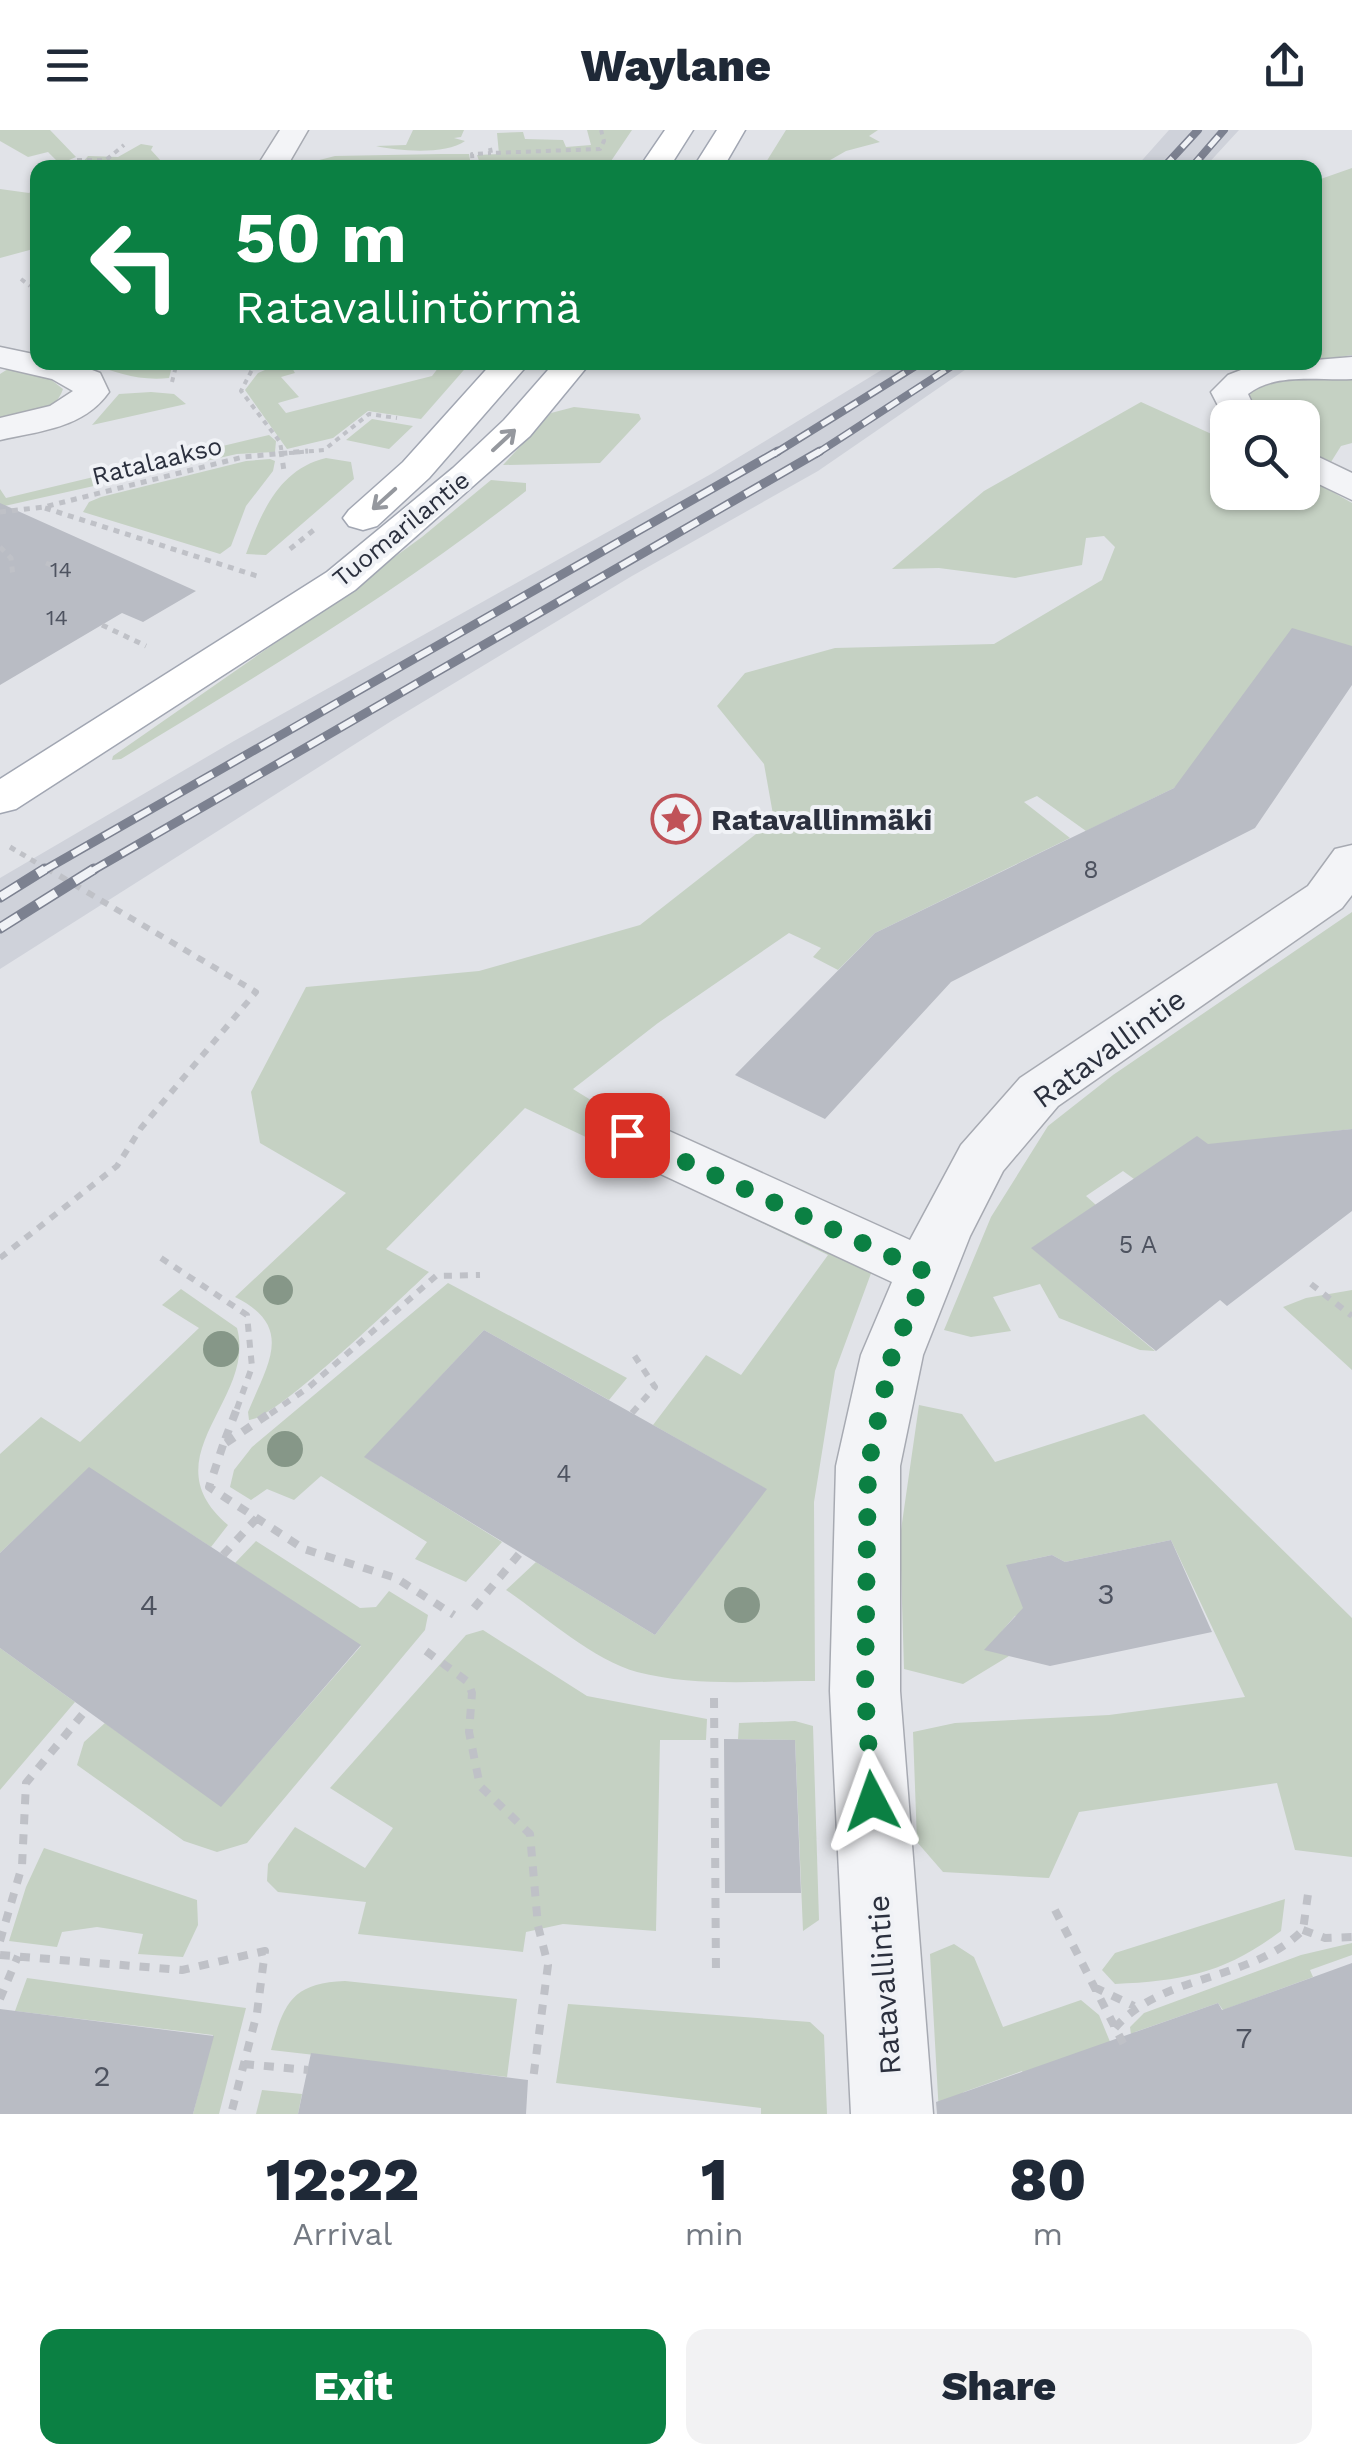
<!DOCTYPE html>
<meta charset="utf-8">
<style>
:root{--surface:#fff;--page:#f2f2f3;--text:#1f2937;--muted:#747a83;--accent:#0b8043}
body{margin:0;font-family:"Work Sans",sans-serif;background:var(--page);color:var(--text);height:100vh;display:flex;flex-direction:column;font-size:38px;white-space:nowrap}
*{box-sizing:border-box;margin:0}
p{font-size:32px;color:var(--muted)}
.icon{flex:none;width:55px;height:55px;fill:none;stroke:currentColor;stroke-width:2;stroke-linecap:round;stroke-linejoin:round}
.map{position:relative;height:1984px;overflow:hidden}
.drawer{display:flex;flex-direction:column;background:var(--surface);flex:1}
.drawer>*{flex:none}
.guide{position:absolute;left:30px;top:30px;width:1292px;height:210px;border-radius:20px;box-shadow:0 2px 8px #0004;background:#0b8043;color:#fff;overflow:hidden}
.controls{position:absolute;left:1210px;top:270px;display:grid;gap:20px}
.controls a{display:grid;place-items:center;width:110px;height:110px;border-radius:20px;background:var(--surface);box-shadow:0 2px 8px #0004;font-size:50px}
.pin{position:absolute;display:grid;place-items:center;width:85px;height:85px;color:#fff;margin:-42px;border-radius:20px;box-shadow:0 5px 15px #0006}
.me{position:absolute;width:110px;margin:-55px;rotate:356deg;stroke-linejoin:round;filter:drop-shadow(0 0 8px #0008)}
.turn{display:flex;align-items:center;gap:35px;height:210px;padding:0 40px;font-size:45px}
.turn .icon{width:130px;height:130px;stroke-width:2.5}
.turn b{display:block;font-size:70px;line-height:85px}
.eta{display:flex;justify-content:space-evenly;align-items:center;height:170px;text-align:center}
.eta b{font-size:60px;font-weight:800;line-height:70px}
.cta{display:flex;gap:20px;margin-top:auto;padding:20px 40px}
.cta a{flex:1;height:115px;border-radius:20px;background:var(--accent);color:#fff;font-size:40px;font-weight:800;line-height:115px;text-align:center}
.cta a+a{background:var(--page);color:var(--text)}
header{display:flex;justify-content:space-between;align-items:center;height:130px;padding:0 40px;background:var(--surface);font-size:45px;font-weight:800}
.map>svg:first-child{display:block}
.built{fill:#cfd2da}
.green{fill:#c5d1c3}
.building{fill:#b9bcc4}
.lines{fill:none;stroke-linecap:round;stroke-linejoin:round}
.minor-casing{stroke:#a7aab2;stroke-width:3}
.major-casing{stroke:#a1a6b2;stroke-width:3}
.path-far3{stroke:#bfc1c7;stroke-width:4;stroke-dasharray:5 5;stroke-linecap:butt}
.path-far2{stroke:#bfc1c7;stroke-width:5;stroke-dasharray:6 6;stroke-linecap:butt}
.path-far1{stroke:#bfc1c7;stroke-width:6;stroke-dasharray:8 8;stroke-linecap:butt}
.path{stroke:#bfc1c7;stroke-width:8;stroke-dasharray:10 10;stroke-linecap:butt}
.minor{fill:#f3f4f7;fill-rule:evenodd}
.major{fill:#fff;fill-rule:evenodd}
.rail-far2-casing{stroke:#7c8190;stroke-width:8}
.rail-far1-casing{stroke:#7c8190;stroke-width:9}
.rail-casing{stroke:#7c8190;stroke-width:11}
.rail-far2{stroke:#f0f2f6;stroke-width:5;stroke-dasharray:14;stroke-linecap:butt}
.rail-far1{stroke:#f0f2f6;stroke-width:6;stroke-dasharray:18;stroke-linecap:butt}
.rail{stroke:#f0f2f6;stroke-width:8;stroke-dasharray:22;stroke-linecap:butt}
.tree{fill:#869788}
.oneway{stroke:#95989e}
.route{stroke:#0b8043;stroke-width:18;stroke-dasharray:0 32.4}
.labels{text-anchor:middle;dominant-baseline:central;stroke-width:8;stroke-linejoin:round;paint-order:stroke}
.far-number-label{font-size:22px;fill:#4e5360}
.far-street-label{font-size:25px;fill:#2b303e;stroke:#f0f2f6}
.number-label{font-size:25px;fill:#4e5360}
.poi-label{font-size:30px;font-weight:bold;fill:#2b303e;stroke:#f0f2f6;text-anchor:start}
.street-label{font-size:30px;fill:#2b303e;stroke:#f0f2f6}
.near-number-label{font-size:30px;fill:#4e5360}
</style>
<header><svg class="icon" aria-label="menu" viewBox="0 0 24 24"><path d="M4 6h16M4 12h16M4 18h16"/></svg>Waylane<svg class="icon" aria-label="share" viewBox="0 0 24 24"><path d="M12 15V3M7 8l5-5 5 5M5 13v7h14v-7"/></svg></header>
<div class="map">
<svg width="1352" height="1984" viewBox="0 0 1352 1984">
<rect width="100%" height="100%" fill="#e1e3e8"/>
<!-- built -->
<path class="built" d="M1169 0H1239L1205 37H1136Z
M893 233H975L818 341 632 446 393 590 0 839V748L234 611 711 344Z"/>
<!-- green -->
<path class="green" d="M0 0H50L76 27 60 34 48 22 28 27 0 11Z
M413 0H464L461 7 454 8 465 11C446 25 398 21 376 16L406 15Z
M587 0H632L607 37 520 32 515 37H481L477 25 499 24 497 3 523 2 525 9 563 10 566 17 591 15Z
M786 0H878L869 6 880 12 846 21 818 37H763Z
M141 14 153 16 151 20 161 31 157 36H63L82 33 88 26 118 27Z
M441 24H469L471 35 447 37V31L316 32 314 37H292L335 26Z
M1352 38V225L1315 231V51Z
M37 57V118L0 128V59L29 63Z
M89 233H173L169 248C138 251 118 243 89 233Z
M281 233H306L291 236 295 243 281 247 299 267 278 273 286 283 432 246 442 233H470L421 289 368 281 333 308 287 319 245 260 258 243Z
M11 237 45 245 63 259C55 284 23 287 0 294V244Z
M1284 249H1352V313L1341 316 1331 332 1303 318 1302 288 1258 287 1248 279 1251 259Z
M151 262 174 264 186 274 92 295 119 264Z
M1141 272 1227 311 1228 362H1302L1303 345 1352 373V516L1174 658 1086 701 1037 666 1024 672 1070 708 875 803 838 840 813 827 821 818 789 803 658 893 573 959 615 985 592 1010 525 978 386 1119 429 1142C401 1168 276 1289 249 1290L248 1282C267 1235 296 1197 235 1167L346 1063 260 1013 251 962 306 857 479 841 640 795 774 690 764 634 717 576 745 543 835 518 994 514 1102 450 1115 417 1104 406 1086 408 1082 435 1015 448 939 438 892 439 984 361Z
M574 277 639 284 641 289 600 333 503 335 551 283Z
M372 289 413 296 389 319 346 310Z
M269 305 276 311 275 322 237 324 0 377V359L6 368Z
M326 328 351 332 354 349 266 425 246 424C261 383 279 339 326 328Z
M270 329 275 331 273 341 246 376 231 416 220 424 83 382 89 372 101 367 246 331Z
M491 350 526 353V361C398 462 260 544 121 629L112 630 113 626 304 493 422 407Z
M1352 782V999L1284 1007 1328 1100 1134 1049 1123 1041 1086 1066 1096 1075 1032 1118 1155 1221 1140 1220 1059 1188 1040 1154 993 1167 1011 1201 971 1207 944 1200 991 1087 1048 996 1113 945Z
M629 1028 873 1138 835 1241 814 1372 815 1551C757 1551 695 1557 637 1542 594 1531 543 1485 506 1460L536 1432 655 1505 766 1359 653 1295 706 1225 741 1245 828 1125Z
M448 1153 627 1248 609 1270 484 1200 365 1327 502 1412 466 1452 415 1429 427 1412 321 1346 294 1370 267 1359 251 1370 230 1357 234 1340 252 1317Z
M181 1159 237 1198C257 1270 148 1327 228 1395L211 1417 89 1338 0 1423V1324L41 1287 80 1312 199 1198 162 1175Z
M1352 1160V1240L1283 1177 1306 1168Z
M919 1275 962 1284 995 1332 1144 1284 1352 1488V1727L1295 1720 1277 1653 1079 1682 1049 1748 943 1742 917 1712 913 1602 955 1593 1109 1585 1245 1567 1171 1410 1065 1432 1052 1425 1024 1431 1016 1442 1025 1484 1015 1486 1002 1501 1009 1526 963 1554 904 1539 900 1407Z
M256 1411 360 1478 376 1477 389 1461 428 1485 425 1500 247 1713 217 1722 184 1711 77 1635 84 1612 105 1593 221 1676 361 1516 235 1433Z
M483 1500 587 1566 707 1589 706 1610H660L656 1801 563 1794 526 1802 523 1822 358 1804 366 1772 278 1762 267 1751 268 1734 295 1697 365 1738 393 1698 330 1658 466 1505Z
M0 1518 75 1572 0 1660Z
M795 1591 813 1596 819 1790 803 1801 795 1610 738 1609 739 1593Z
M44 1718 197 1770 198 1795 183 1827 138 1824 143 1804 97 1797 62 1802 57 1817 9 1811 26 1757Z
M1285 1769 1281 1801C1225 1843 1184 1851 1115 1854L1102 1840 1115 1823Z
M1352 1813V1825L1310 1840 1313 1847 1223 1880 1218 1873 1135 1902 1132 1912 1130 1897 1144 1883 1301 1825Z
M954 1814 974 1827 1003 1897 1081 1870 1099 1885 1113 1919 1026 1950 1022 1941 964 1962 939 1984 930 1824Z
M27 1848 246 1878 219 1984H193L213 1905 15 1881Z
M345 1851 517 1869 507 1947 271 1920C284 1873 292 1853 345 1851Z
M568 1874 810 1892 824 1905 827 1984H761V1978L556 1953Z
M262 1960 302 1964 298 1984H256Z"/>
<!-- building -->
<path class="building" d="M0 373 196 461 143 492 122 483 0 555Z
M1292 498 1352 516V555L1255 698 951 852 825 989 735 945 875 803 1174 658Z
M1352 999V1081L1227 1176 1220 1170 1156 1221 1031 1118 1197 1006 1208 1014Z
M484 1200 767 1359 655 1505 364 1327Z
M89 1337 361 1515 221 1677 0 1518V1423Z
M1171 1410 1212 1502 1050 1536 984 1520 1023 1478 1006 1435 1052 1425 1065 1432Z
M724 1609 795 1610 801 1763H725Z
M1352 1833V1984H937L936 1972 1218 1873 1222 1880Z
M0 1879 214 1906 193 1984H0Z
M311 1923 528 1950 526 1984H298Z"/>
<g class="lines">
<!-- minor casing -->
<g class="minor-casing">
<path id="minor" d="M280 0H308L286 38H256Z
M0 217 38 225V232H71L100 243 109 262C84 298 40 301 0 310V288L50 276 73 261 52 249 0 237Z
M1352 227V249C1319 251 1276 242 1248 264L1259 288H1228V295L1211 262 1228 245 1254 235Z
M1302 319 1352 343V370L1302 346Z
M1352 715V765L1342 778 1058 976 1003 1041 970 1106 923 1225 900 1336V1561L933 1984H851L830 1561 836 1336 861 1225 892 1152 607 1019 599 1005 607 991 627 985 647 991 910 1110 961 1015 1020 948 1308 756 1335 719Z"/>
</g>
<!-- major casing -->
<g class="major-casing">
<path id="major" d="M665 0H693L669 38H639Z
M717 0H745L723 38H693Z
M493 232H530L429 348 377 396 363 400 349 396 343 388 349 380 403 332Z
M555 232H591L530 306 355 460 16 679 0 683V649L327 442 453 338 504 290Z"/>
</g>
<!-- path-far3 -->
<path class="path-far3" d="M490 18 491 23 600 19 604 11 601 0
M77 30H106L124 15
M192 38 198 31
M473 38 472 24 491 23
M21 149 30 156
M256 232 241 261 280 312 282 324
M172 252 177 232
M279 324 324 320 369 284 397 288"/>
<!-- path-far2 -->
<path class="path-far2" d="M281 321 284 341
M45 378 257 446
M0 382 44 377 243 327 308 321
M0 417 11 428 13 447
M290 419 315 399
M46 433 61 439
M102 495 146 516
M10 717 52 742"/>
<!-- path-far1 -->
<path class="path-far1" d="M0 1128 117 1036 141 998 256 862 48 739
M161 1128 247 1185 252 1237 235 1284
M1311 1154 1352 1186
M632 1283 655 1257 634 1225
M270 1284 309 1257 436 1146 480 1145"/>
<!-- path -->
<path class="path" d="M236 1281 223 1315 273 1281
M223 1315 209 1357 304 1419 396 1448 454 1485
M223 1425 257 1388
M474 1478 520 1423
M426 1521 468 1552 472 1563 469 1602 480 1656 530 1704 538 1796 548 1835 533 1950
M714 1568 716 1843
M1055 1780 1124 1915
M1303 1800 1325 1808 1352 1807
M0 1811 22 1736 26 1653 86 1580
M0 1825 182 1840 265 1821 257 1883 231 1984
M1094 1857 1134 1876
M0 1869 18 1826
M1115 1898C1162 1843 1251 1852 1303 1800L1309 1757
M244 1934 308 1940"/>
<!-- minor -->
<use href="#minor" class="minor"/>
<!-- major -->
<use href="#major" class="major"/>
<!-- rail-far2 casing -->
<g class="rail-far2-casing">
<path id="rail-far2" d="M1163 38 1198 0
M1191 38 1224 0
M774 324 922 232
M816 324 958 232"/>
</g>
<!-- rail-far1 casing -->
<g class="rail-far1-casing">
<path id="rail-far1" d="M41 742 778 321
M90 742 820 321"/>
</g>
<!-- rail casing -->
<g class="rail-casing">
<path id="rail" d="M0 767 45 739
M0 798 94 739"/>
</g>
<!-- rail-far2 -->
<use href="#rail-far2" class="rail-far2"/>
<!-- rail-far1 -->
<use href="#rail-far1" class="rail-far1"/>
<!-- rail -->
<use href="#rail" class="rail"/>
</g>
<!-- trees -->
<g class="tree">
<circle cx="278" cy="1160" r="15"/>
<circle cx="221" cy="1219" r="18"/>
<circle cx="285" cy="1319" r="18"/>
<circle cx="742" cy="1475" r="18"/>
</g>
<!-- one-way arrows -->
<defs><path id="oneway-shaft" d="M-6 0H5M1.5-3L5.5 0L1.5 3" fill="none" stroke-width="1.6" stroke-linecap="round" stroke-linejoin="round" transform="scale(2.5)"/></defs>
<g class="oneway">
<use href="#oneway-shaft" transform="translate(504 310) rotate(-43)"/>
<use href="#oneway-shaft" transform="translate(384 369) rotate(138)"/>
</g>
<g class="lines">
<!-- route -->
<path class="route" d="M627 1005 926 1142 892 1225 868 1336 865 1561 872 1671"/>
</g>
<!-- icons -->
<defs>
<g id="sight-ring" transform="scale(2.5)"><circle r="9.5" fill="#f0f2f6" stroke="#c05258" stroke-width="1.5"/><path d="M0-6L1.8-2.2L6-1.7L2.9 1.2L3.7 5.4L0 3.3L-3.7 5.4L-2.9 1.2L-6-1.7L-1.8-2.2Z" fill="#c05258"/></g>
</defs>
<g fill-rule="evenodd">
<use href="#sight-ring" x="676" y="689"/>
</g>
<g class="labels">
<!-- far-number labels -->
<g class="far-number-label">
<text x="61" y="439">14</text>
<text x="57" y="487">14</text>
</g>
<!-- far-street labels -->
<g class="far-street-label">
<text transform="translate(157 331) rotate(-14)">Ratalaakso</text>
<text transform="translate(401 399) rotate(-39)">Tuomarilantie</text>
</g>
<!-- number labels -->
<g class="number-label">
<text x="1091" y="739">8</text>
<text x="1138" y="1114">5 A</text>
<text x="564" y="1343">4</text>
</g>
<!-- poi labels -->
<g class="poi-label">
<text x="711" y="689">Ratavallinmäki</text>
</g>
<!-- street labels -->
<g class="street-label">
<text transform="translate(1109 918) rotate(-36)">Ratavallintie</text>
<text transform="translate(884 1855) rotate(-94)">Ratavallintie</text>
</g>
<!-- near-number labels -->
<g class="near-number-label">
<text x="1106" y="1463">3</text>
<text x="149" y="1474">4</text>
<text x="1244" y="1907">7</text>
<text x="102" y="1945">2</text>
</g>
</g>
</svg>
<div class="controls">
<a><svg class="icon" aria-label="search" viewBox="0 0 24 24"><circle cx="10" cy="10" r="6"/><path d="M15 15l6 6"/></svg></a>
</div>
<div class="pin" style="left:627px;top:1005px;background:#d93025"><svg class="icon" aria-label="arrive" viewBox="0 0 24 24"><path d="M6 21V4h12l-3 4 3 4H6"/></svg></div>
<svg class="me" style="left:872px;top:1671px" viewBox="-20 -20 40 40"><path d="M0-17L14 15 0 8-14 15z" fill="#0b8043" stroke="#fff" stroke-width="4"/></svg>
<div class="guide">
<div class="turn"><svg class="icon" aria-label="left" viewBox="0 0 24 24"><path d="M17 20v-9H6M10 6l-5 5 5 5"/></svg><div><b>50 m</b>Ratavallintörmä</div></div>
</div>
</div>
<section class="drawer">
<div class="eta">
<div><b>12:22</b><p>Arrival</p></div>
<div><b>1</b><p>min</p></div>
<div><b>80</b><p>m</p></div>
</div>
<div class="cta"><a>Exit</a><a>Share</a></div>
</section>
